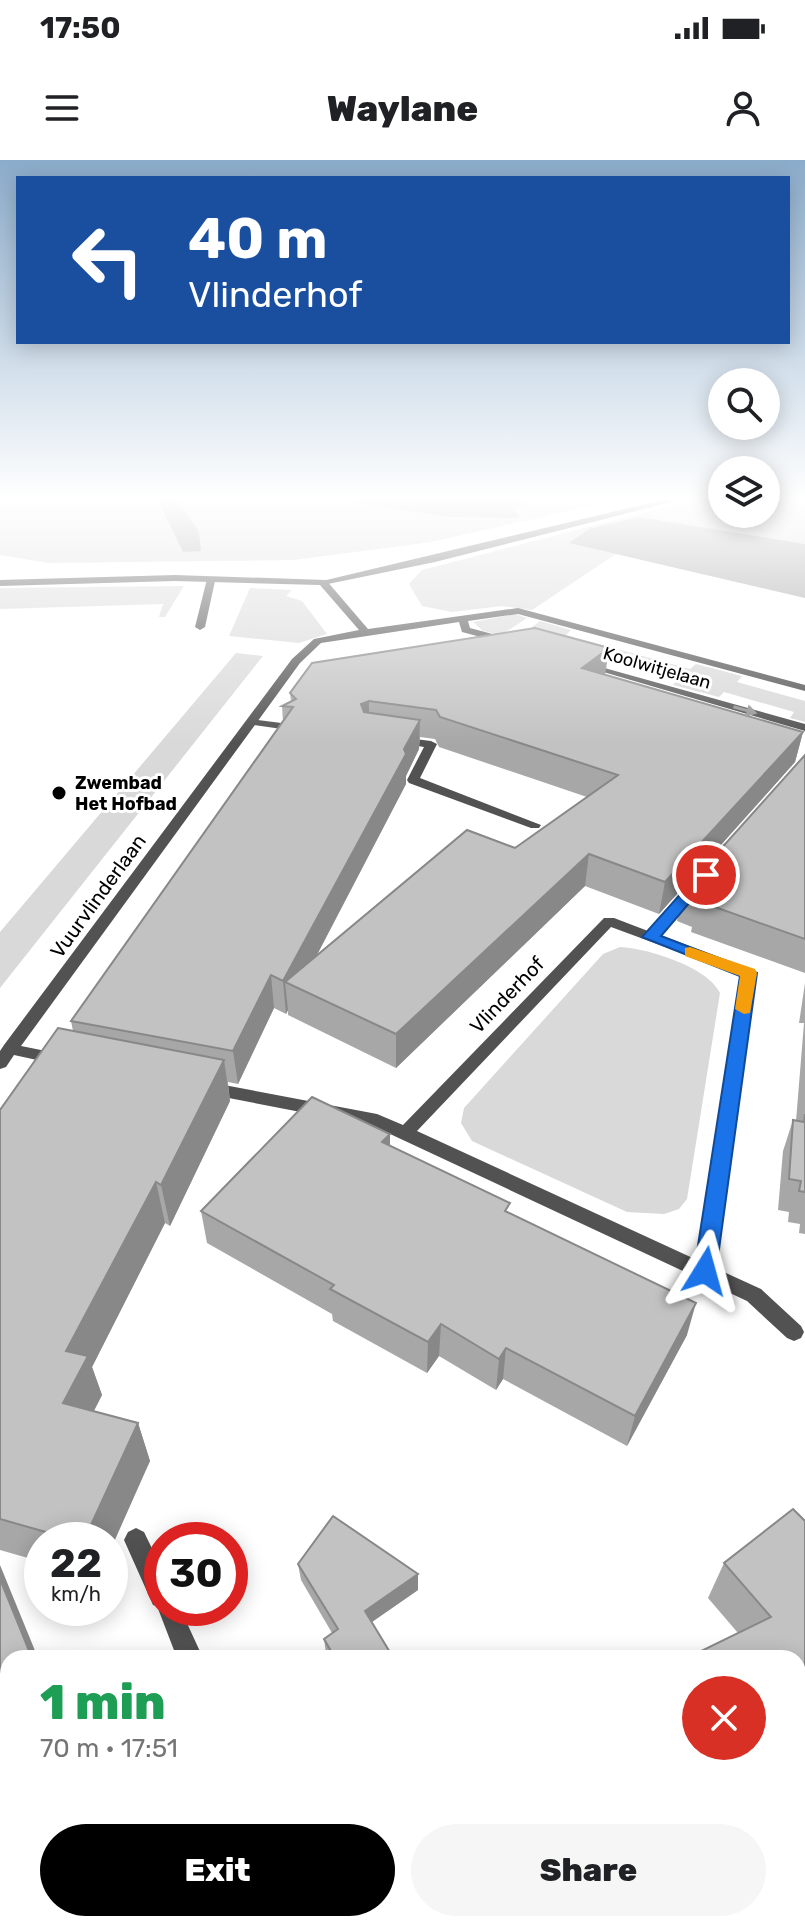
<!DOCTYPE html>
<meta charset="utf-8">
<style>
:root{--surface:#fff;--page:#f6f6f6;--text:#202124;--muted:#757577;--accent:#000}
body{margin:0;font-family:Rubik,sans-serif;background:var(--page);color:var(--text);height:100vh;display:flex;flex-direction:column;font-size:30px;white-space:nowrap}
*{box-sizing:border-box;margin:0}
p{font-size:26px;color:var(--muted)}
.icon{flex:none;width:44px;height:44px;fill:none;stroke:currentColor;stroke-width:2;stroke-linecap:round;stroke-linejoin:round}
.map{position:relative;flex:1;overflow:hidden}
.drawer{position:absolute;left:0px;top:1490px;width:806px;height:282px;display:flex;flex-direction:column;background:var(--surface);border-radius:24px 24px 0 0;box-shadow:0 4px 20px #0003}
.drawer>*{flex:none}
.top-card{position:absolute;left:16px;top:16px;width:774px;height:168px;border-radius:0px;box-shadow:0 4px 20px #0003;background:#1a4fa0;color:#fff;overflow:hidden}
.tools{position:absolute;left:708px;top:208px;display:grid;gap:16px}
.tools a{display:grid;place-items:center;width:72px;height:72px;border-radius:50%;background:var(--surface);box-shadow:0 4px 20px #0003;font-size:40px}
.speed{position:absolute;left:24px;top:1362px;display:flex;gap:16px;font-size:40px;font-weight:700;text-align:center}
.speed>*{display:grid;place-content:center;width:104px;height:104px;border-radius:50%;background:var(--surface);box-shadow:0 4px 20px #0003;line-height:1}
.speed small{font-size:20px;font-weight:400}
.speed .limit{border:12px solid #d22;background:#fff;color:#111}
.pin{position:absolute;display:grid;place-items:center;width:68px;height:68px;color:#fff;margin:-34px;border:4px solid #fff;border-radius:50%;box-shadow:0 2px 8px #0007}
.me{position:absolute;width:88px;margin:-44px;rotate:8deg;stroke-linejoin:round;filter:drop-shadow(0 0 6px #0008)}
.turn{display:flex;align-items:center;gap:28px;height:168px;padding:0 40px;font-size:36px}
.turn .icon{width:104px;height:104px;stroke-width:2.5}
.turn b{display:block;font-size:56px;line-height:68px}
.round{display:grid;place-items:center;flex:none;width:84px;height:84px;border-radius:42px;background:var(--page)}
.head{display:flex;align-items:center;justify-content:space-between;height:136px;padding:0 40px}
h1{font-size:48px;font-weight:800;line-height:60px;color:#1e9e55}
.primary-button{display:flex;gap:16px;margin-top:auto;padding:16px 40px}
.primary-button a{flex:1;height:92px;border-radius:48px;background:var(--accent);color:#fff;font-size:32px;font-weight:800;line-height:92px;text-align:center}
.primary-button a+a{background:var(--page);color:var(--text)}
.status{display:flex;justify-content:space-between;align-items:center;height:56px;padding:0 40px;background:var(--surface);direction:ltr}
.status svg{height:22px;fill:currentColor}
header{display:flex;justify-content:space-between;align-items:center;height:104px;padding:0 40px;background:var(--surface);font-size:36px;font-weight:800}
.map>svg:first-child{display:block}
.green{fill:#d9d9d9}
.water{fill:#a0a0a0}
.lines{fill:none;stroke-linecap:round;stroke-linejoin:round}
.service{fill:#525252;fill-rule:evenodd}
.minor{fill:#525252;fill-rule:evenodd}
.wall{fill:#a7a7a7;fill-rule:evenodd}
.shaded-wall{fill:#888}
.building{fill:#c2c2c2;stroke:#888;stroke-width:2}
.oneway{fill:#979797}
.route{fill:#1a73e8;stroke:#114b97;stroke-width:2}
.slow{fill:#f59e0b}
.poi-dot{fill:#000;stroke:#fff;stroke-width:3}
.labels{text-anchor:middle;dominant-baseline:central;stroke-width:6;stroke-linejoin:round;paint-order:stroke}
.far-street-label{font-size:18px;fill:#000;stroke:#fff}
.far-poi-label{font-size:18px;font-weight:bold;fill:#000;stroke:#fff;text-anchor:start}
.street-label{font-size:20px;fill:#000;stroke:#fff}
</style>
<div class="status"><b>17:50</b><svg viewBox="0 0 49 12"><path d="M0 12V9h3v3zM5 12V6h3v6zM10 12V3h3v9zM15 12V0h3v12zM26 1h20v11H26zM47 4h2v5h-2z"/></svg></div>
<header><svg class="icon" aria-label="menu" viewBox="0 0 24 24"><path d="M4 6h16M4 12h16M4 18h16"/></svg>Waylane<svg class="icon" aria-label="person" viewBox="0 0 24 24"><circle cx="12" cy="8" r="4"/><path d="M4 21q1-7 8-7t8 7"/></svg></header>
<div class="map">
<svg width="805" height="1771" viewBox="0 0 805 1771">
<rect width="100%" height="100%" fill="#fff"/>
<!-- green -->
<path class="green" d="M362 336 356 343 450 357 510 358 519 355 513 349 524 344 506 336H635L431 382 294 400 48 403 0 395V337Z
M708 336H722V354H766V336H805V384L639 357 570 383 616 394 532 450 502 446 452 452 422 446 409 424 422 410Z
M184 426 165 457H159L163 444 0 449V428Z
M250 428 292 430 286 436 302 441 327 474 299 483 229 476Z
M515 454 527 458 501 475 483 471 473 462Z
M540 461 571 470 566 475 690 509 696 504 742 516 737 522 805 541V562L790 558 794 552 724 532 719 537 673 525 678 519 553 483 516 479Z
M236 493 263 496 0 828V772Z
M620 787C647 788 708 807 720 833L687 1039 679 1049 664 1054 627 1052 472 981 461 963 464 948 603 794Z"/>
<!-- water -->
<path class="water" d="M174 336 199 372 201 391 183 392 156 336Z
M362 336H506L525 344 513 349 519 356 515 358 450 357 355 343Z
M639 357 805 384V438L569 383 589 369Z"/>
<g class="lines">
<!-- service -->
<path class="service" d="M679 336H695L435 402 323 425 318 422Z
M207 419 215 421 205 467 200 470 195 467Z
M251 559 289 564 295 567 289 570 247 564V560Z
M399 577 431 581 437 584 420 618 541 665 539 668H531L409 623 407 620 424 587 395 582 393 580Z"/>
<!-- minor -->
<path class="minor" d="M175 415 326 420 368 469 518 448 805 525V531L518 454 468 461 470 468 511 479 512 481 507 484 462 472 459 462 321 483 300 503 21 886 66 895 68 899 66 903 60 905 14 895 6 907 0 909V891L4 885 292 499 314 479 359 470 320 425 175 421 0 426V420Z
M583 502 805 564V571L583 506Z
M694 725 701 729 660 775 754 810 756 813 715 1108 761 1129 801 1166 804 1172 801 1178 794 1181 787 1178 747 1141 373 966 208 934 200 928 208 922 377 954 403 965 604 758H614L648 771 689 726ZM611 767 741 815 697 1100 417 971Z
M136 1368 144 1372 162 1409V1448H180L203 1498H177L157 1446 153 1445 124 1380 128 1372Z"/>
</g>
<!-- wall -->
<path class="wall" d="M605 515 803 572 795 602 659 754 585 726 396 908 288 855V850L286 854 274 848 238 924 228 922 230 941 170 1066 165 1063 92 1207 102 1235 94 1251 138 1263 150 1301 110 1380H42V1402L0 1390V950L73 871 71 861 283 562 282 546 291 541 290 533ZM420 577 435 579 439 587 587 637 515 688 316 797 406 624V616L419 589Z
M805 595V813L691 772 692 767 677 761 683 731Z
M805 823V1074L799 1073 800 1064 788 1062 789 1052 778 1050 783 991 793 960 796 961 804 863H799Z
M390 974V986L509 1053 687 1175 627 1286 503 1219 496 1230 439 1196 427 1213 333 1161 332 1154 207 1083 201 1051Z
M793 1349 798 1753 738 1473 708 1438 724 1403Z
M298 1404 418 1430 372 1462 391 1498H328L326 1493 324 1479 332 1473 301 1420Z"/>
<!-- shaded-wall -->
<path class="shaded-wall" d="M609 488 605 516 582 508Z
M369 541V570L361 544Z
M420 560 419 589 406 616V624L299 829 285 822 288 850 286 854 283 821Z
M803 572 795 602 659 754 665 722Z
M589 694 585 726 396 908V874Z
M271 815 274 848 238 924 233 891Z
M224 900 230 941 170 1066 161 1025Z
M390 974V1006L382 982Z
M156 1022 165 1063 92 1207 102 1235 78 1281 63 1243 66 1191Z
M696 1143 687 1175 627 1286 635 1256Z
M441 1164 439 1196 427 1213 428 1182Z
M506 1188 503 1219 496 1230 499 1199Z
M138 1263 150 1301 110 1391V1380H84Z
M0 1405 38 1498H32L0 1419Z
M418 1414V1430L366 1466 365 1451Z
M117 1764H145L148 1771H108Z"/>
<!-- building -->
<path class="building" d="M535 468 609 488 582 508 803 572 665 722 589 694 396 874 285 822 467 670 515 688 618 615 440 557 436 550 369 541 361 544 364 552 420 560 404 589 406 594 283 821 271 815 233 891 71 861 293 547 282 546 296 539 290 533 312 503Z
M805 595V779L698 741 701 737 683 731Z
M58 868 224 900 161 1025 156 1022 66 1191 88 1196 63 1243 138 1263 84 1380H74L0 1359V950Z
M312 937 390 974 382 982 510 1043 505 1051 696 1143 635 1256 506 1188 499 1199 441 1164 428 1182 330 1129 334 1125 201 1051Z
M805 954V1032L799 1031 801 1021 789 1019 793 960 804 962Z
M793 1349 805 1361V1746L798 1753V1498H691L699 1492 771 1457 724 1403Z
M333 1356 418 1414 365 1451 391 1494 385 1498H335L324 1479 338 1469 298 1404Z
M0 1419 32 1498H8V1764H117L108 1771H0Z
M341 1764H787L780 1771H332Z"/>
<!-- one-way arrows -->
<defs><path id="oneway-solid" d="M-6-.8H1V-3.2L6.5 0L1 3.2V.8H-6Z" transform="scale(2)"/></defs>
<use class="oneway" href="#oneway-solid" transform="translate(745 550) rotate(16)"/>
<!-- sky -->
<linearGradient id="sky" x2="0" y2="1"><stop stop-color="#8baccb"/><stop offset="0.58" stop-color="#fff"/><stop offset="1" stop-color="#fff" stop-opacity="0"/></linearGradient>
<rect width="805" height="584" fill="url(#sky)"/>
<!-- route -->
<path class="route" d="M700 712 713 715 661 776 757 813 716 1111 713 1118H697L694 1111 740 816 642 777Z"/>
<!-- slow -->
<path class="slow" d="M690 787 755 809 757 813 750 853 744 854 735 849 740 816 685 796V788Z"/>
<!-- markers -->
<circle class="poi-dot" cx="59" cy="633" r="8"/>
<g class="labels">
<!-- far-street labels -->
<g class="far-street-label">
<text transform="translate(657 508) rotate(16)">Koolwitjelaan</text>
</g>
<!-- far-poi labels -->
<g class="far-poi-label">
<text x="75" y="623">Zwembad<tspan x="75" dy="21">Het Hofbad</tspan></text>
</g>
<!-- street labels -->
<g class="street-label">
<text transform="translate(98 736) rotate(-54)">Vuurvlinderlaan</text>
<text transform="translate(507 835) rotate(-46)">Vlinderhof</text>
</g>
</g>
</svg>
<div class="tools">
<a><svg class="icon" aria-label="search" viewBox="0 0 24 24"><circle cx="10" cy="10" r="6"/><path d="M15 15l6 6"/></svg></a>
<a><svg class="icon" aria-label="layers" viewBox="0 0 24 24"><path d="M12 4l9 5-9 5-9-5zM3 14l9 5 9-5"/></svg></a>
</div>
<div class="speed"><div>22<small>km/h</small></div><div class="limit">30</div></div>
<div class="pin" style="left:706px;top:715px;background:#d93025"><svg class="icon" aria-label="arrive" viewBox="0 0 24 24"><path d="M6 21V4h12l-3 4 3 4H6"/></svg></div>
<svg class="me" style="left:705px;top:1111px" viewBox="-20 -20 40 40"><path d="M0-17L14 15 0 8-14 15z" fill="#1a73e8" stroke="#fff" stroke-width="4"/></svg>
<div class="top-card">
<div class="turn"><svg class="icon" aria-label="left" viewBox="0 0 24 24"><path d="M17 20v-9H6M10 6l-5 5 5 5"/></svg><div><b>40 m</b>Vlinderhof</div></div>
</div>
<section class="drawer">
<div class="head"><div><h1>1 min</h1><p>70 m · 17:51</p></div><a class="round" style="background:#d93025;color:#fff"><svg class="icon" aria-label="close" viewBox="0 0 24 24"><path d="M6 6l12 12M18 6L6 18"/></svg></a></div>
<div class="primary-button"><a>Exit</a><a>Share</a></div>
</section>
</div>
